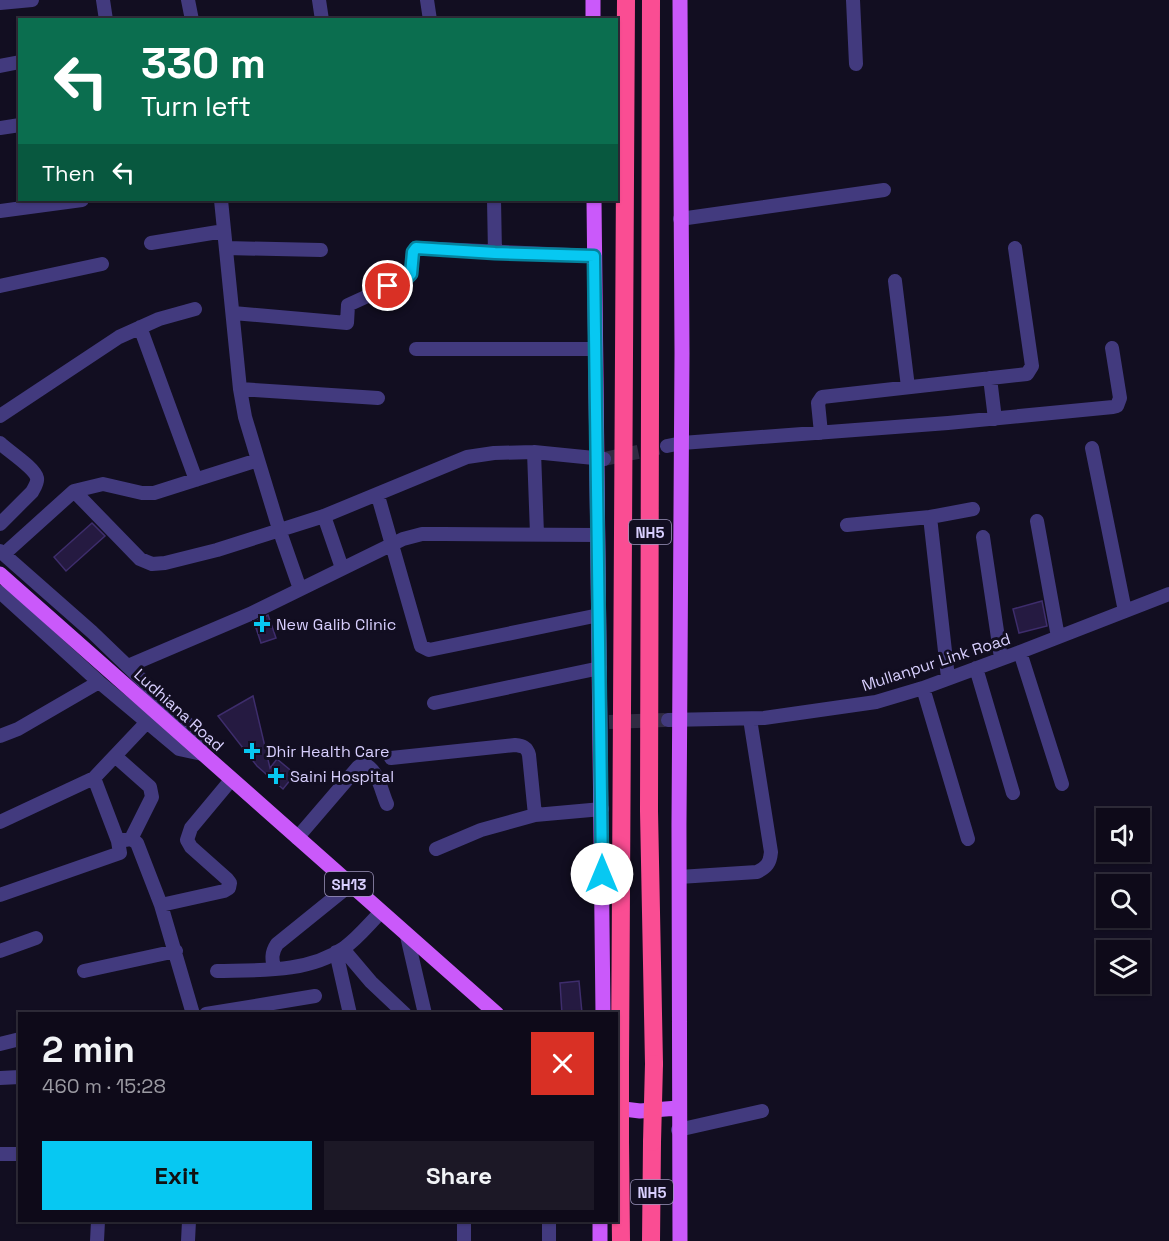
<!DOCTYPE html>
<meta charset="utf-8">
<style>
:root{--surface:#0e0a19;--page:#1c1826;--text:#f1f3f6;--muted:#9b9aa2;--line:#2e2b38;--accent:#07c8f2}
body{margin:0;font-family:"Space Grotesk",sans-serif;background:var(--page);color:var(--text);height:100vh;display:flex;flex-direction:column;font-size:22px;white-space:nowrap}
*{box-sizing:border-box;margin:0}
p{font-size:20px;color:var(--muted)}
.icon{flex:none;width:33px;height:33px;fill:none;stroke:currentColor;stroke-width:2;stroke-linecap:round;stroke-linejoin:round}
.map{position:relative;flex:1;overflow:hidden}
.sheet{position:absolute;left:18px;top:1012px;width:600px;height:210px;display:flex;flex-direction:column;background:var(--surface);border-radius:0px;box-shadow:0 2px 4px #0004,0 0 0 2px var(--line)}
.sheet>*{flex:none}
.banner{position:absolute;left:18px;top:18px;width:600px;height:183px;border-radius:0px;box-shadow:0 2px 4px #0004,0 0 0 2px var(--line);background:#0b6e4f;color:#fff;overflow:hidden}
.fabs{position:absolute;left:1096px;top:808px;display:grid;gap:12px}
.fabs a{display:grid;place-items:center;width:54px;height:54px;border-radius:0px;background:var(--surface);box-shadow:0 2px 4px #0004,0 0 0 2px var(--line);font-size:30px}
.pin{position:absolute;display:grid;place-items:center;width:51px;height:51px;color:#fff;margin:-26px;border:3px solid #fff;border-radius:50%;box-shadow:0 2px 6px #0007}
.me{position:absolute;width:66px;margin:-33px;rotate:0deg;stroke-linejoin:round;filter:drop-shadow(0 0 4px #0008)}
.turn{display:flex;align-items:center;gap:21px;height:126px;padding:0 24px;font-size:27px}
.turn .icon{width:78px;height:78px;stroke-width:2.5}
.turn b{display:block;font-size:42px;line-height:51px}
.then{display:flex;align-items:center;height:57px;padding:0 24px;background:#0003;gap:12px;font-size:22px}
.round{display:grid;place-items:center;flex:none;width:63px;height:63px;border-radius:0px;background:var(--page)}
.head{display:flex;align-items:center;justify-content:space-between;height:102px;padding:0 24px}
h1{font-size:36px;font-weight:600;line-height:45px}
.primary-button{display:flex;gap:12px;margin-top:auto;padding:12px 24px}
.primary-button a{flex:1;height:69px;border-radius:0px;background:var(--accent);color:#111;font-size:24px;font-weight:600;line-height:69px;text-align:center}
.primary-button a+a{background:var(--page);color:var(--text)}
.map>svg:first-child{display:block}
.building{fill:#251a41;stroke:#3e2d6c;stroke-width:1.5}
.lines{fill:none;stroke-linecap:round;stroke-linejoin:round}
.minor-tunnel{stroke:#302b42;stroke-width:14;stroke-dasharray:14 7;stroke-linecap:butt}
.minor{stroke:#423a7e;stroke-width:14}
.major{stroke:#ca59fa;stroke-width:15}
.highway{stroke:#fa4d93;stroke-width:18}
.highway-bridge{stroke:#fa4d93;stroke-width:18}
.route-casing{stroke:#05829d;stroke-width:15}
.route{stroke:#07c8f2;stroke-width:10}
.poi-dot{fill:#07c8f2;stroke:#120e21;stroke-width:2}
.labels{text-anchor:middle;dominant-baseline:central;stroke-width:6;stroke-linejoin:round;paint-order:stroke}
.shield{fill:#120e21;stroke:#9d95bc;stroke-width:1.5}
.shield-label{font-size:15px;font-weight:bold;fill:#d8cffe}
.poi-label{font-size:16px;fill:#d8cffe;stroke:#120e21;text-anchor:start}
.street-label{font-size:16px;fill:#d8cffe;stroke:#120e21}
</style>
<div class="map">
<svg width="1169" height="1241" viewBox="0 0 1169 1241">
<rect width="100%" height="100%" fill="#120e21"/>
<!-- building -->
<path class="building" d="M92 523 105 536 66 571 54 557Z
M1042 601 1047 626 1019 633 1013 609Z
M268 615 276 638 261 643 254 622Z
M253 696 270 768 277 759 295 774 283 789 257 766 218 716Z
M579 981 582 1013 562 1014 560 983Z"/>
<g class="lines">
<!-- minor-tunnel -->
<path class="minor-tunnel" d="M604 459 667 446
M609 722 668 720"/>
<!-- minor -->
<path class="minor" d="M103 0 106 20
M188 0 192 20
M319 0 322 20
M427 0 430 20
M853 0 856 64
M0 3 32 0
M0 66 20 62
M0 128 20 125
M494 200 495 253
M0 211 82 200
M680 219 884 190
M151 243 224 231
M226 248 321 250
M895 281 908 387
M0 286 102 264
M233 313 347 323 348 305 407 278 411 274 413 252 416 248 594 256
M140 327 196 480
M416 349H596
M990 378 995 419
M240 389 378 398
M0 416 119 337 159 319 195 309
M821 433 818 403 822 397 1027 374 1032 366 1015 248
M0 443C8 451 35 468 37 478 38 483 34 488 32 492L0 524
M667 446 682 443 948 423 1113 407 1117 406 1120 398 1112 348
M1092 448 1125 611
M534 452 537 534
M258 460 279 529 300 589
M74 491 103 484 142 493H154L258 460 245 417 240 389 221 200
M378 496 421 646 429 650 599 615
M324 516 342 568
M1037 521 1058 637
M847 525 930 517
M983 537 1001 658
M0 551 92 632 196 732 202 754 179 749 99 682 0 592
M4 554 74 491 140 559 152 564 165 563 217 550 324 516 467 457 494 453 534 452 604 459
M1020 652 1062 784
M128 666 250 614 403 539 422 534H443L598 535
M976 668 1013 793
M948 678 930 517 973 509
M923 688 968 839
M434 703 600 668
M668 720 764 718 876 702 923 688 1020 652 1169 594
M0 736 18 729 99 682
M115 756 150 787 152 797 131 839
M391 758 515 745C523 746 527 747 529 755L535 815
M0 822 94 778 147 722
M297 838 358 767 363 764C378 768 381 791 387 804
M118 841 131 839 137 843 161 905 193 1014
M436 849 481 830 535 815 602 809
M679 877 757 872C767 867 770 863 771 852L750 719
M0 895 120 853 118 841 94 778
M161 905 224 891 229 888 230 883 227 879 191 847 187 840 191 828 231 780
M407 936 425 1014
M343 949 371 982 405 1014
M0 951 36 938
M336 952 350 1014
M274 969C272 959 271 953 277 944L350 885
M84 971 176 951
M217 971C259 970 308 973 344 948 358 938 369 924 381 912
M206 1014 315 996
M0 1044 20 1039
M0 1078 20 1077
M678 1130 762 1111
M0 1154H20
M97 1241 98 1221
M188 1241 189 1221
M464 1241V1221
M549 1241V1221"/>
<!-- major -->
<path class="major" d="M593 20V0
M594 200 603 1014
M0 574 497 1014
M616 1108 640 1111 678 1108
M600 1241V1221
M680 1241 679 825 682 353 680 0"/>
<!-- highway -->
<path class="highway" d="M651 0 649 811 654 1064
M620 1066 626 0
M620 1141 621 1241
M651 1241 652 1142"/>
<!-- highway-bridge -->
<path class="highway-bridge" d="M620 1141V1066
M652 1142 654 1064"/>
</g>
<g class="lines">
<!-- route casing -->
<g class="route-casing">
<path id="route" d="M388 286 407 278 411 274 413 252 416 248 495 253 594 256 602 874"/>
</g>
<!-- route -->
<use href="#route" class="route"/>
</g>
<!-- markers -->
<g class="poi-dot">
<path d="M259 615h6v6h6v6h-6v6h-6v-6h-6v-6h6z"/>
<path d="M249 742h6v6h6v6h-6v6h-6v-6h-6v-6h6z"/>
<path d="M273 767h6v6h6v6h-6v6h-6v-6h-6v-6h6z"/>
</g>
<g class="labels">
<!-- shield labels -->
<g class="shield">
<rect x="629" y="520" width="42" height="24" rx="4.5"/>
<rect x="325" y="872" width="48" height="24" rx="4.5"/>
<rect x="631" y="1180" width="42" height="24" rx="4.5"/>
</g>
<g class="shield-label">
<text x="650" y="532">NH5</text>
<text x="349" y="884">SH13</text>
<text x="652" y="1192">NH5</text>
</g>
<!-- poi labels -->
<g class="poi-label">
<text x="276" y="624">New Galib Clinic</text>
<text x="266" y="751">Dhir Health Care</text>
<text x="290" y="776">Saini Hospital</text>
</g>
<!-- street labels -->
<g class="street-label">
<text transform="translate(936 662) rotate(-18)">Mullanpur Link Road</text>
<text transform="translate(179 710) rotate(42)">Ludhiana Road</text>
</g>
</g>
</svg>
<div class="fabs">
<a><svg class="icon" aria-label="sound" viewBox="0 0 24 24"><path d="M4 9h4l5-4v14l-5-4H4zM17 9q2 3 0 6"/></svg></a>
<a><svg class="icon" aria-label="search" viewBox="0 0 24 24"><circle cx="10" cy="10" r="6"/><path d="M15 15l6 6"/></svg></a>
<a><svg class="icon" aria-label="layers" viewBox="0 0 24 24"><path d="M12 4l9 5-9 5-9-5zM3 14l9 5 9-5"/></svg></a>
</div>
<div class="pin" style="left:388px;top:286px;background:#d93025"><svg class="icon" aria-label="arrive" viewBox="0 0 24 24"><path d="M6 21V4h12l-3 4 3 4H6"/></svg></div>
<svg class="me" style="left:602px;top:874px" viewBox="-20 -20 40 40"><circle r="19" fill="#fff"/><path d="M0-13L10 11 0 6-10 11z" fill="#07c8f2"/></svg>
<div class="banner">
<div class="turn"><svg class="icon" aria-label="left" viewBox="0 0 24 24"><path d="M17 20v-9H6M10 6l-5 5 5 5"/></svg><div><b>330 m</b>Turn left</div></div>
<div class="then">Then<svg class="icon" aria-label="left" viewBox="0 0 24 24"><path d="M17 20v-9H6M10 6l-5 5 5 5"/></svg></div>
</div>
<section class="sheet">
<div class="head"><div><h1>2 min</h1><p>460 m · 15:28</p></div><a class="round" style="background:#d93025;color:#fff"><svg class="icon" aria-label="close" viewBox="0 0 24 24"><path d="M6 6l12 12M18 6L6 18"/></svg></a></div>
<div class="primary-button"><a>Exit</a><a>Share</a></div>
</section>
</div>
